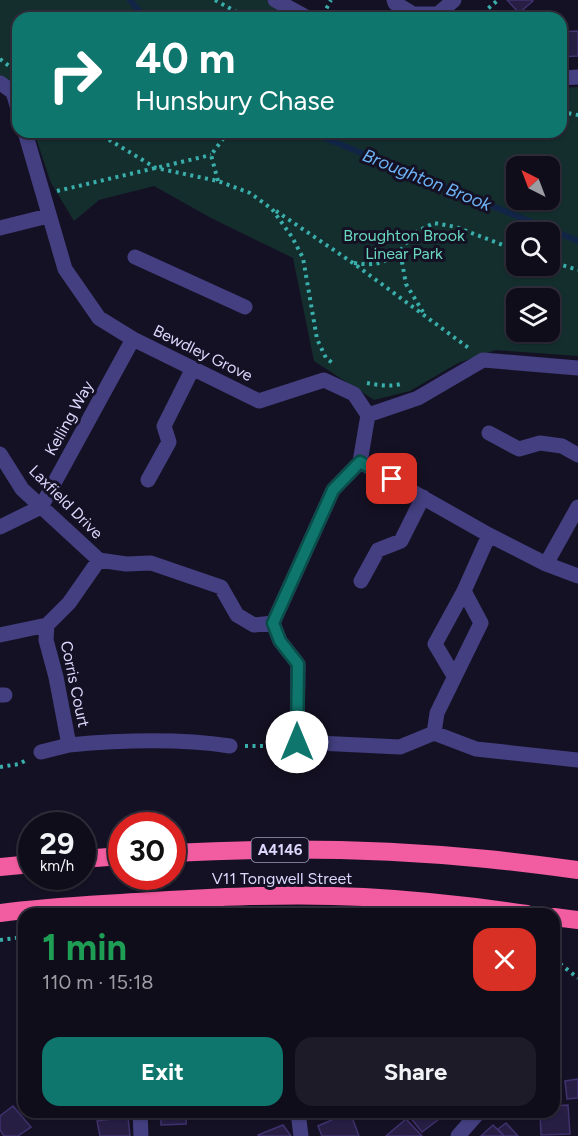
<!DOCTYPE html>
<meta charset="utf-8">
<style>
:root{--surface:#100d1b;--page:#1e1b28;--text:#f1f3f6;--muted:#9c9ca3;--line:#302d3a;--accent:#0f766e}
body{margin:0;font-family:Figtree,sans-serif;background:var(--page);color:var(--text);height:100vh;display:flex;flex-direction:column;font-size:22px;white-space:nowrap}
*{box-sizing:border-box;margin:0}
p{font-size:20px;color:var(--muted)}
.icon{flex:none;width:33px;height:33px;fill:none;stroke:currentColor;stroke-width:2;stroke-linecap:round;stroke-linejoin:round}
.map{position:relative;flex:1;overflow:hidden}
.sheet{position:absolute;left:18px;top:908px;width:542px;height:210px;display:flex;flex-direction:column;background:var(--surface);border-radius:18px;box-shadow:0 2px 4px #0004,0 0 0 2px var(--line)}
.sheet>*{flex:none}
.hud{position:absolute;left:12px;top:12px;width:555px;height:126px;border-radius:18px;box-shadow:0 2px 4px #0004,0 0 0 2px var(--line);background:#0f766e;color:#fff;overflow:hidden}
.needle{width:39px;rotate:318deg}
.controls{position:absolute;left:506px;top:156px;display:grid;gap:12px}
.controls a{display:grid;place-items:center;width:54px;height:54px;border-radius:12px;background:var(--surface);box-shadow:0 2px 4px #0004,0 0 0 2px var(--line);font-size:30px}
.speed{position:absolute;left:18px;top:812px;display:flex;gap:12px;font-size:30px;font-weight:700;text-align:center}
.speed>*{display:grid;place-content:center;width:78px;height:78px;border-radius:50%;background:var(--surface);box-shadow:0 2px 4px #0004,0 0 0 2px var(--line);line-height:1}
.speed small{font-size:15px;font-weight:400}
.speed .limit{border:9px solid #d22;background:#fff;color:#111}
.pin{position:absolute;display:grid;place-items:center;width:51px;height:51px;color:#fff;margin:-26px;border-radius:12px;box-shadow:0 3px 9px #0006}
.me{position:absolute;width:66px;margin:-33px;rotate:0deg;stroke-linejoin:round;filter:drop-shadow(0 0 4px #0008)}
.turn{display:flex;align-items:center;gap:21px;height:126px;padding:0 24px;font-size:27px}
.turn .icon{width:78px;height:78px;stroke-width:2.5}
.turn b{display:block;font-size:42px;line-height:51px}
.round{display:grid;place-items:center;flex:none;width:63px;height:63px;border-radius:18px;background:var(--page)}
.head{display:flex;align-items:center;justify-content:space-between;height:102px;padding:0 24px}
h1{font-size:36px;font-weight:700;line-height:45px;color:#1e9e55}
.action{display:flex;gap:12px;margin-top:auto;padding:12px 24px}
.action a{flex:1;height:69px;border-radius:18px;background:var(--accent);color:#fff;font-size:24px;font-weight:700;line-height:69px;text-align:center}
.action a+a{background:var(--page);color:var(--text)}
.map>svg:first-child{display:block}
.green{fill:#142e2e;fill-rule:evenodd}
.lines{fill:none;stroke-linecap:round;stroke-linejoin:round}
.stream{stroke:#122547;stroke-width:6}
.building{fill:#271e44;stroke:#3f326e;stroke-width:1.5}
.path{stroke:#39aeaa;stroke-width:4;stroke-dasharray:3 4.5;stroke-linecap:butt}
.minor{stroke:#433f80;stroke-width:15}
.highway{stroke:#f25ca0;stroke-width:18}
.route-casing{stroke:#0a4d48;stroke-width:15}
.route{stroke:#0f766e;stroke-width:10}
.labels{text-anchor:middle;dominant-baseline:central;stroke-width:6;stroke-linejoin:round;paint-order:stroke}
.shield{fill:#151124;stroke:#a09cbb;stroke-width:1.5}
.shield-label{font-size:15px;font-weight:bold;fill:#dcd7fc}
.park-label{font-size:16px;fill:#68d7be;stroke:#151124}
.street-label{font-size:16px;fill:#dcd7fc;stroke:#151124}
.water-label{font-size:18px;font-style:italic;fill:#6db2f4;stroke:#151124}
</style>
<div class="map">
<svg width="578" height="1136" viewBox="0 0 578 1136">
<rect width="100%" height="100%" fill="#151124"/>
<!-- green -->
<path class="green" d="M0 0H266L292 18H18V89L0 76Z
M578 87V356L496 350 458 363 410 391 374 400 314 361 293 258 211 218 154 186 99 200 74 221 51 183 34 132H561V88ZM516 166H549V200H516ZM516 232H549V266H516ZM516 298H549V332H516Z"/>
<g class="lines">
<!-- stream -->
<path class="stream" d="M130 0 145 18
M310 132 578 241"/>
</g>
<!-- building -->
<path class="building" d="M507 0H532L533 1 519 13Z
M578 31V56L561 57V32Z
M578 1079V1098L567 1099 565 1081Z
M568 1105 570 1134 541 1135 540 1112H554V1106Z
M13 1106 31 1127 18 1136H4L0 1130V1116Z
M70 1112H102V1116L70 1119Z
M161 1112H187L186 1124 161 1125Z
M350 1112 359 1136H322L318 1126Z
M416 1112H446L447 1113 422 1132 410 1117Z
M128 1117 130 1136H100L97 1121Z
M406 1119 422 1136H386Z
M506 1123 518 1136H504L498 1129Z
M283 1125 291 1136H259L258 1135Z
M493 1125 504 1136H481Z"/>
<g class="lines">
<!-- path -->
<path class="path" d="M215 0 247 18
M323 15 331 0
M477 18 498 0
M0 59 17 72
M561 112 578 115
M96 132 156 168 218 181 250 193 272 209 292 237 303 258 317 339 326 358 335 365
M218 181 211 155 228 132
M57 191 211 155
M276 211 353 263 470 349
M549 261 578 270
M354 263C375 266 383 264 400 251
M423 312 406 284 400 251 414 233 434 223 456 227 516 250
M367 383C378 385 390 387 401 384
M245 746H282
M0 767 19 764 28 759
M0 940 24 937
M554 959 578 978"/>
<!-- minor -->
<path class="minor" d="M275 0 308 18
M394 0 395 3 413 14H438L454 0
M561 78 578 77
M0 83 13 92 18 109
M25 132 65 269 99 318 133 339 259 401 324 380 354 394 368 415 360 462 489 535 546 564 578 576
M0 228 48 216
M135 257 245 307
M368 415 418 398 483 360 578 368
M489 433 519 449 540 443 562 446 578 455
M0 454 22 489 99 560 126 564 151 563 221 587 237 615 254 625 273 623
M360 462 333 490 273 623 280 641 298 664 297 742 400 747 434 733 476 749 578 760
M148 480 169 442 164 426 193 368
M0 527 41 507 133 339
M99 560 69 603 47 625 46 640 56 677 69 745C123 740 176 738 230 746
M546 564 578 507
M361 581 378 550 401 541 423 497
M0 635 47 625
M454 676 435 644 464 591
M0 695H5
M434 733 437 713 481 623 464 591 489 535
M41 752 69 745
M140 1112 141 1136
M298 1112 301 1136
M458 1136 479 1112"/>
<!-- highway -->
<path class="highway" d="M172 853C277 847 383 849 487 859 518 862 548 866 578 870
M82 859 122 856
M0 867 32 864
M0 913C45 907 91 905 136 902 212 897 288 893 364 897 419 900 473 906 527 914
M554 917 578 920"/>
</g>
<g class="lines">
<!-- route casing -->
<g class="route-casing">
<path id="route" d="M297 742 298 664 280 641 273 623 333 490 360 462 392 479"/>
</g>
<!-- route -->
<use href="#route" class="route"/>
</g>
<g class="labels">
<!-- shield labels -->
<rect class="shield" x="251.5" y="838" width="57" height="24" rx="4.5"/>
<g class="shield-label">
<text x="280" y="850">A4146</text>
</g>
<!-- park labels -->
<g class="park-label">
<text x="404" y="235">Broughton Brook<tspan x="404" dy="18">Linear Park</tspan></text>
</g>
<!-- street labels -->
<g class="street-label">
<text transform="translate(203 353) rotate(26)">Bewdley Grove</text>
<text transform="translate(69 418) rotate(-61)">Kelling Way</text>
<text transform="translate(66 502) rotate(45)">Laxfield Drive</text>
<text transform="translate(75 684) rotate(78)">Corris Court</text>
<text x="282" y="878">V11 Tongwell Street</text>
</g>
<!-- water labels -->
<g class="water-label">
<text transform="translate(427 180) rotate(22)">Broughton Brook</text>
</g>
</g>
</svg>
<div class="controls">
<a><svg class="needle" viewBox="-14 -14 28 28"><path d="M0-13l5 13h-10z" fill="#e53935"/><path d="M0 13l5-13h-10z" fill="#9c9ca3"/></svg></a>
<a><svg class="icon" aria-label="search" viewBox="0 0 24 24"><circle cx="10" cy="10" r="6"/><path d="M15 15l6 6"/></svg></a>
<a><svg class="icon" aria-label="layers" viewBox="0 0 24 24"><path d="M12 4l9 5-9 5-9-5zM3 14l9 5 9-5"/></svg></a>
</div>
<div class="speed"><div>29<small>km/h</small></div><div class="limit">30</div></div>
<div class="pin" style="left:392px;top:479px;background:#d93025"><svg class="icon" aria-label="arrive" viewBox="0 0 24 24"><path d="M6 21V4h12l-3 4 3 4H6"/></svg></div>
<svg class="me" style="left:297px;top:742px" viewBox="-20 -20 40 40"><circle r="19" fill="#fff"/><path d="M0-13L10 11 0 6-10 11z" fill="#0f766e"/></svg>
<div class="hud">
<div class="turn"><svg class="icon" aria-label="right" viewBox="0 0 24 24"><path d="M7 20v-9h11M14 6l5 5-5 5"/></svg><div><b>40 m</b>Hunsbury Chase</div></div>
</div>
<section class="sheet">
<div class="head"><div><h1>1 min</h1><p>110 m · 15:18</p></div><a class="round" style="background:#d93025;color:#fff"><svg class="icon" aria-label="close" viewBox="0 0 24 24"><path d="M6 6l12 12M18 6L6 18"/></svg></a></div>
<div class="action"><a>Exit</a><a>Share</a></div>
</section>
</div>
